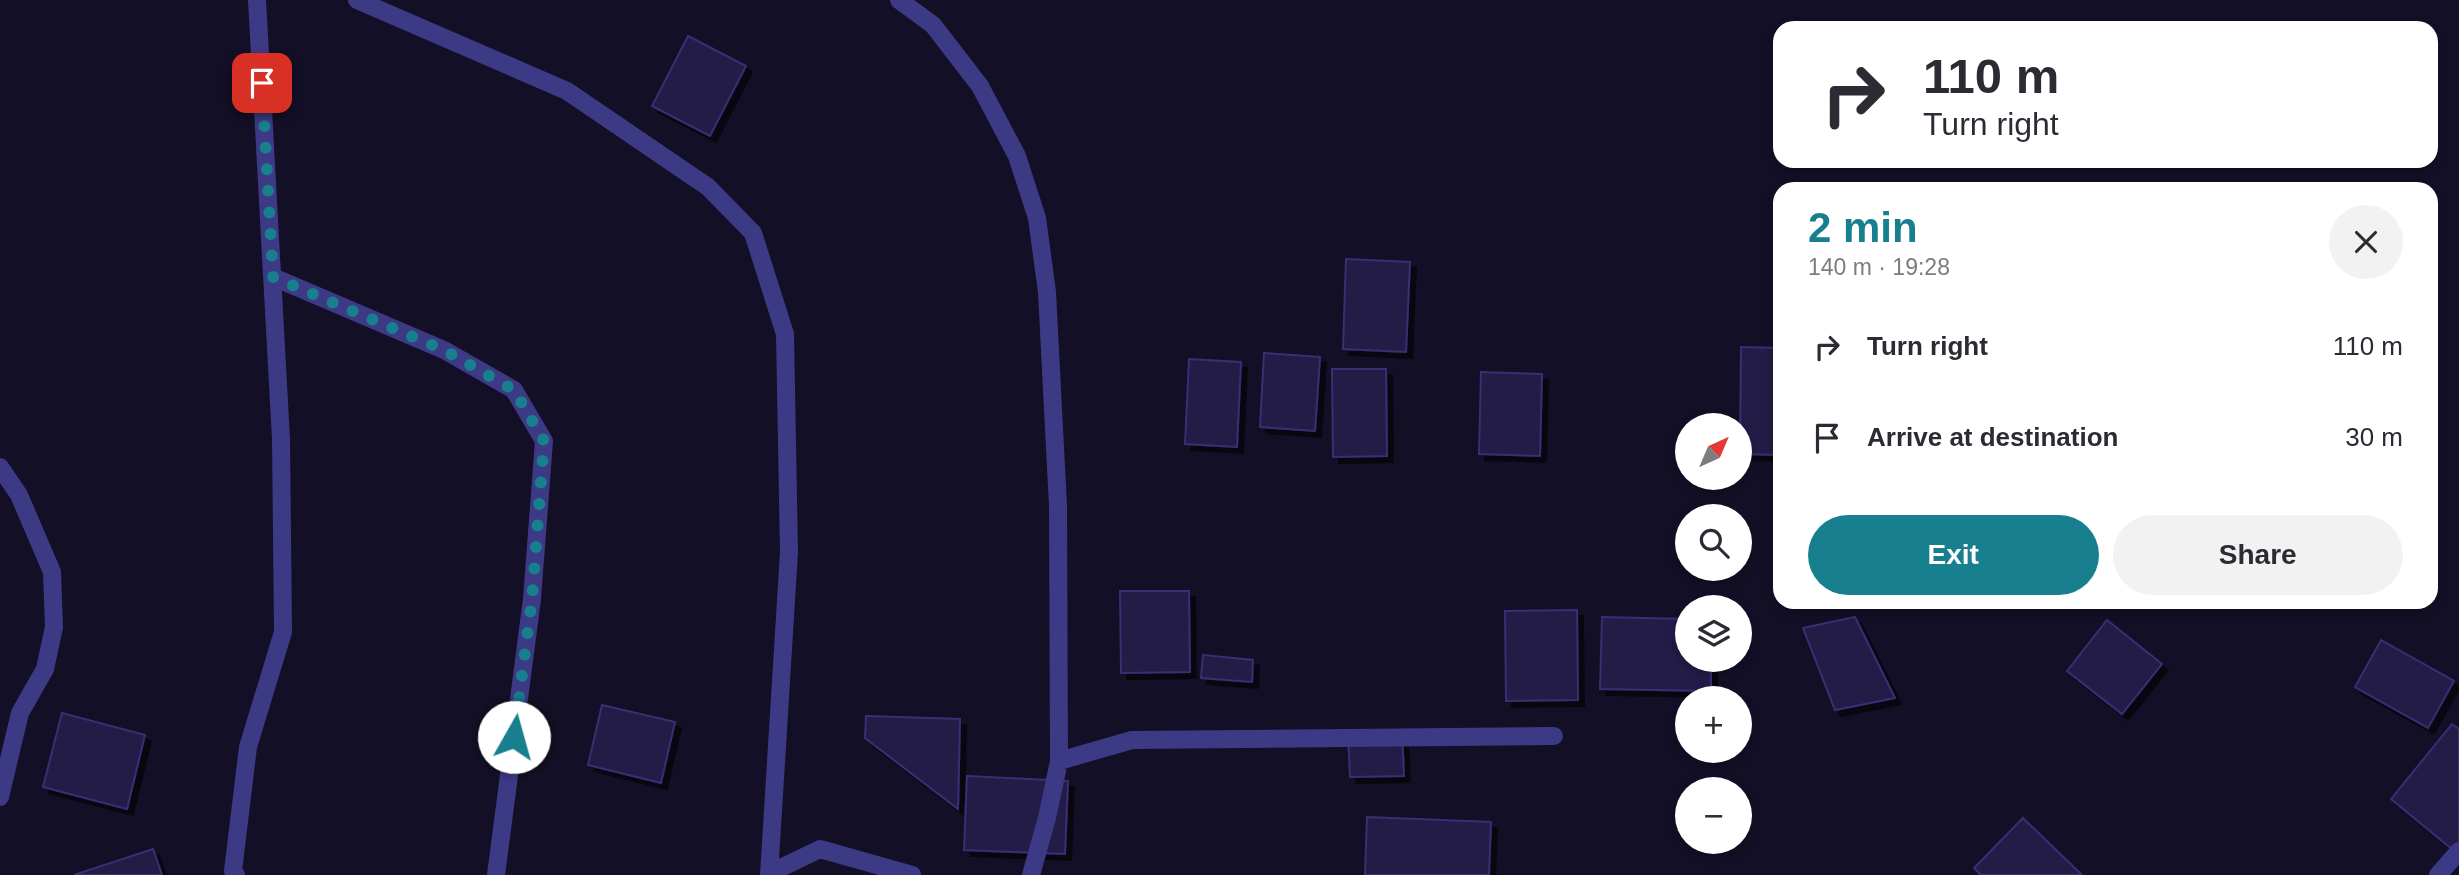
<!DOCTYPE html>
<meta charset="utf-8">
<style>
:root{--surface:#fff;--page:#f2f2f3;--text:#2b2b33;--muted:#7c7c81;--accent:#187f8f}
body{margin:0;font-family:Arial,sans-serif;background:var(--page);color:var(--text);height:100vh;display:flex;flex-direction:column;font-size:26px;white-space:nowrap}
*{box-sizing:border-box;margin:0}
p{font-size:23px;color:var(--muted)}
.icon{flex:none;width:38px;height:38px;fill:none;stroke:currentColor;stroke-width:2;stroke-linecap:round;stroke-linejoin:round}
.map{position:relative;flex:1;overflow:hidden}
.sheet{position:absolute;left:1773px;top:182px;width:665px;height:427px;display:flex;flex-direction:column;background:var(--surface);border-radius:21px;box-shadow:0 4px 10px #0003}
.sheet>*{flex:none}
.banner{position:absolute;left:1773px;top:21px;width:665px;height:147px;border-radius:21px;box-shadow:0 4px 10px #0003;background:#fff;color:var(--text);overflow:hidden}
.needle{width:46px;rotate:44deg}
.tools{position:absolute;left:1675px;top:413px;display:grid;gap:14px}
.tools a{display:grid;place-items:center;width:77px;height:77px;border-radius:50%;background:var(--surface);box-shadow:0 4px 10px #0003;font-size:35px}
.pin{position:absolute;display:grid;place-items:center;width:60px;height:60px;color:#fff;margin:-30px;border-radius:14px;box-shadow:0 4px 10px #0006}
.me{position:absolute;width:77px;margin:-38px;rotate:7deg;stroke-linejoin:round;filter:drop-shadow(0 0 5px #0008)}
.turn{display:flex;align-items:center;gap:24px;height:147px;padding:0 35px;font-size:32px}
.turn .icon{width:91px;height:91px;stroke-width:2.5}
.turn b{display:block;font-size:49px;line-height:60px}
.round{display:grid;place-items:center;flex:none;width:74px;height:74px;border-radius:37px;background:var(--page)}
.summary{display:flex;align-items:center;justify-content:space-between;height:119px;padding:0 35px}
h1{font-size:42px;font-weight:700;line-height:52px;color:var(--accent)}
.action{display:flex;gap:14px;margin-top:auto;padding:14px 35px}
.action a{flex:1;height:80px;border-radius:42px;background:var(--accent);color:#fff;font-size:28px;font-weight:700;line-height:80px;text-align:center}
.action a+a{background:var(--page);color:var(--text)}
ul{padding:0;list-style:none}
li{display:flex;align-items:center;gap:21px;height:91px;padding:0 35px}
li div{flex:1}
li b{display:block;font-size:26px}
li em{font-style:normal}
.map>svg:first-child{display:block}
.building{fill:#241b47;stroke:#3b2d73;stroke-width:2;filter:url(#shadow)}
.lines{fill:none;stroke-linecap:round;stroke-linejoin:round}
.street{stroke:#3d3a85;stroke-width:18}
.route{stroke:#187f8f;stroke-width:12;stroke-dasharray:0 21.6}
</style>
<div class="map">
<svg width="2459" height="875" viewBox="0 0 2459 875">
<defs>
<filter id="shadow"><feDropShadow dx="6" dy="6" stdDeviation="0" flood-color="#0009"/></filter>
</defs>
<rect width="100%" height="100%" fill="#130f26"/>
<!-- building -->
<path class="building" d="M688 36 746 66 710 136 652 106Z
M1346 259 1410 262 1406 352 1343 349Z
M1741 347 1780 348V455L1740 454Z
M1264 353 1320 357 1315 431 1260 427Z
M1189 359 1241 362 1237 447 1185 444Z
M1332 369H1386L1387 456 1333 457Z
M1481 372 1542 374 1540 456 1479 454Z
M1120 591H1189L1190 672 1121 673Z
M1577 610 1578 700 1506 701 1505 611Z
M1602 617 1687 619V660H1711V691L1600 689Z
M1855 617 1895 698 1835 710 1803 628Z
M2107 620 2162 664 2122 714 2067 671Z
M2381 640 2454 681 2428 728 2355 687Z
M1203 655 1253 660 1252 682 1201 678Z
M602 705 675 722 661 783 588 765Z
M62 713 145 735 127 809 43 787Z
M866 716 960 719 958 809 865 738Z
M2452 724 2459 729V855L2391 799Z
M1402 732 1404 776 1350 777 1348 733Z
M967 776 1068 781 1065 854 964 850Z
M1367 817 1491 822 1489 875H1365Z
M2023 818 2082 875H1981L1974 868Z
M153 849 162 875H74Z"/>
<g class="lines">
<!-- street -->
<path class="street" d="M357 0 567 91 708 187 753 233 785 334 789 552 769 875
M899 0 933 25 980 86 1017 156 1037 218 1047 292 1058 506 1059 761 1047 818 1031 875
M273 277 444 350 514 390 544 441 532 599 496 875
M0 467 19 495 52 572 54 627 45 669 20 713 0 797
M1059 761 1132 740 1554 736
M770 873 820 849 912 875
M236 875 233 871 248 747 283 632 281 439 257 0
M2438 875 2459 851"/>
</g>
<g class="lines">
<!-- route -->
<path class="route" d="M262 83 273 277 444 350 514 390 544 441 532 599 514 737"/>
</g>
</svg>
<div class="tools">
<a><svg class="needle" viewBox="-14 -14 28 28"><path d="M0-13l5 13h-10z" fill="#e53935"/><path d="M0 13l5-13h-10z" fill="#7c7c81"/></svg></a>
<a><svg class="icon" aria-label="search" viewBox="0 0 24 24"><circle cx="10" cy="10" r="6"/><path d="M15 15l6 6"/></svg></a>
<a><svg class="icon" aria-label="layers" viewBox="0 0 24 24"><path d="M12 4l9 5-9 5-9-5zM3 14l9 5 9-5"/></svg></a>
<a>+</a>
<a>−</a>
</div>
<div class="pin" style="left:262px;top:83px;background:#d93025"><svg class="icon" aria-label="arrive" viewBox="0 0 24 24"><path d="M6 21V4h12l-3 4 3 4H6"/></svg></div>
<svg class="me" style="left:514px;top:737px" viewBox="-20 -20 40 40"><circle r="19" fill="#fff"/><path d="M0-13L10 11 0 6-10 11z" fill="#187f8f"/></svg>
<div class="banner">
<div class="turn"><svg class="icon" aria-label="right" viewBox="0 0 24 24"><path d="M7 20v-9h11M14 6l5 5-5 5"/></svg><div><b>110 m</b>Turn right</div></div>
</div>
<section class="sheet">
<div class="summary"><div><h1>2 min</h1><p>140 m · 19:28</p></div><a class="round"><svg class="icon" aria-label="close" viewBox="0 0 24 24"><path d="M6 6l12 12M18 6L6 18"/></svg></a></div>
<ul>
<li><svg class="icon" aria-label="right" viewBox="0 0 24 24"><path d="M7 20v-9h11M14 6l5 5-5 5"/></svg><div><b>Turn right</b></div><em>110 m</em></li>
<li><svg class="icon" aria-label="arrive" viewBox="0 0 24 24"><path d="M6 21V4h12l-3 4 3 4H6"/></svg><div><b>Arrive at destination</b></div><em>30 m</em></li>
</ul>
<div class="action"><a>Exit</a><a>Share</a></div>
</section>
</div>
